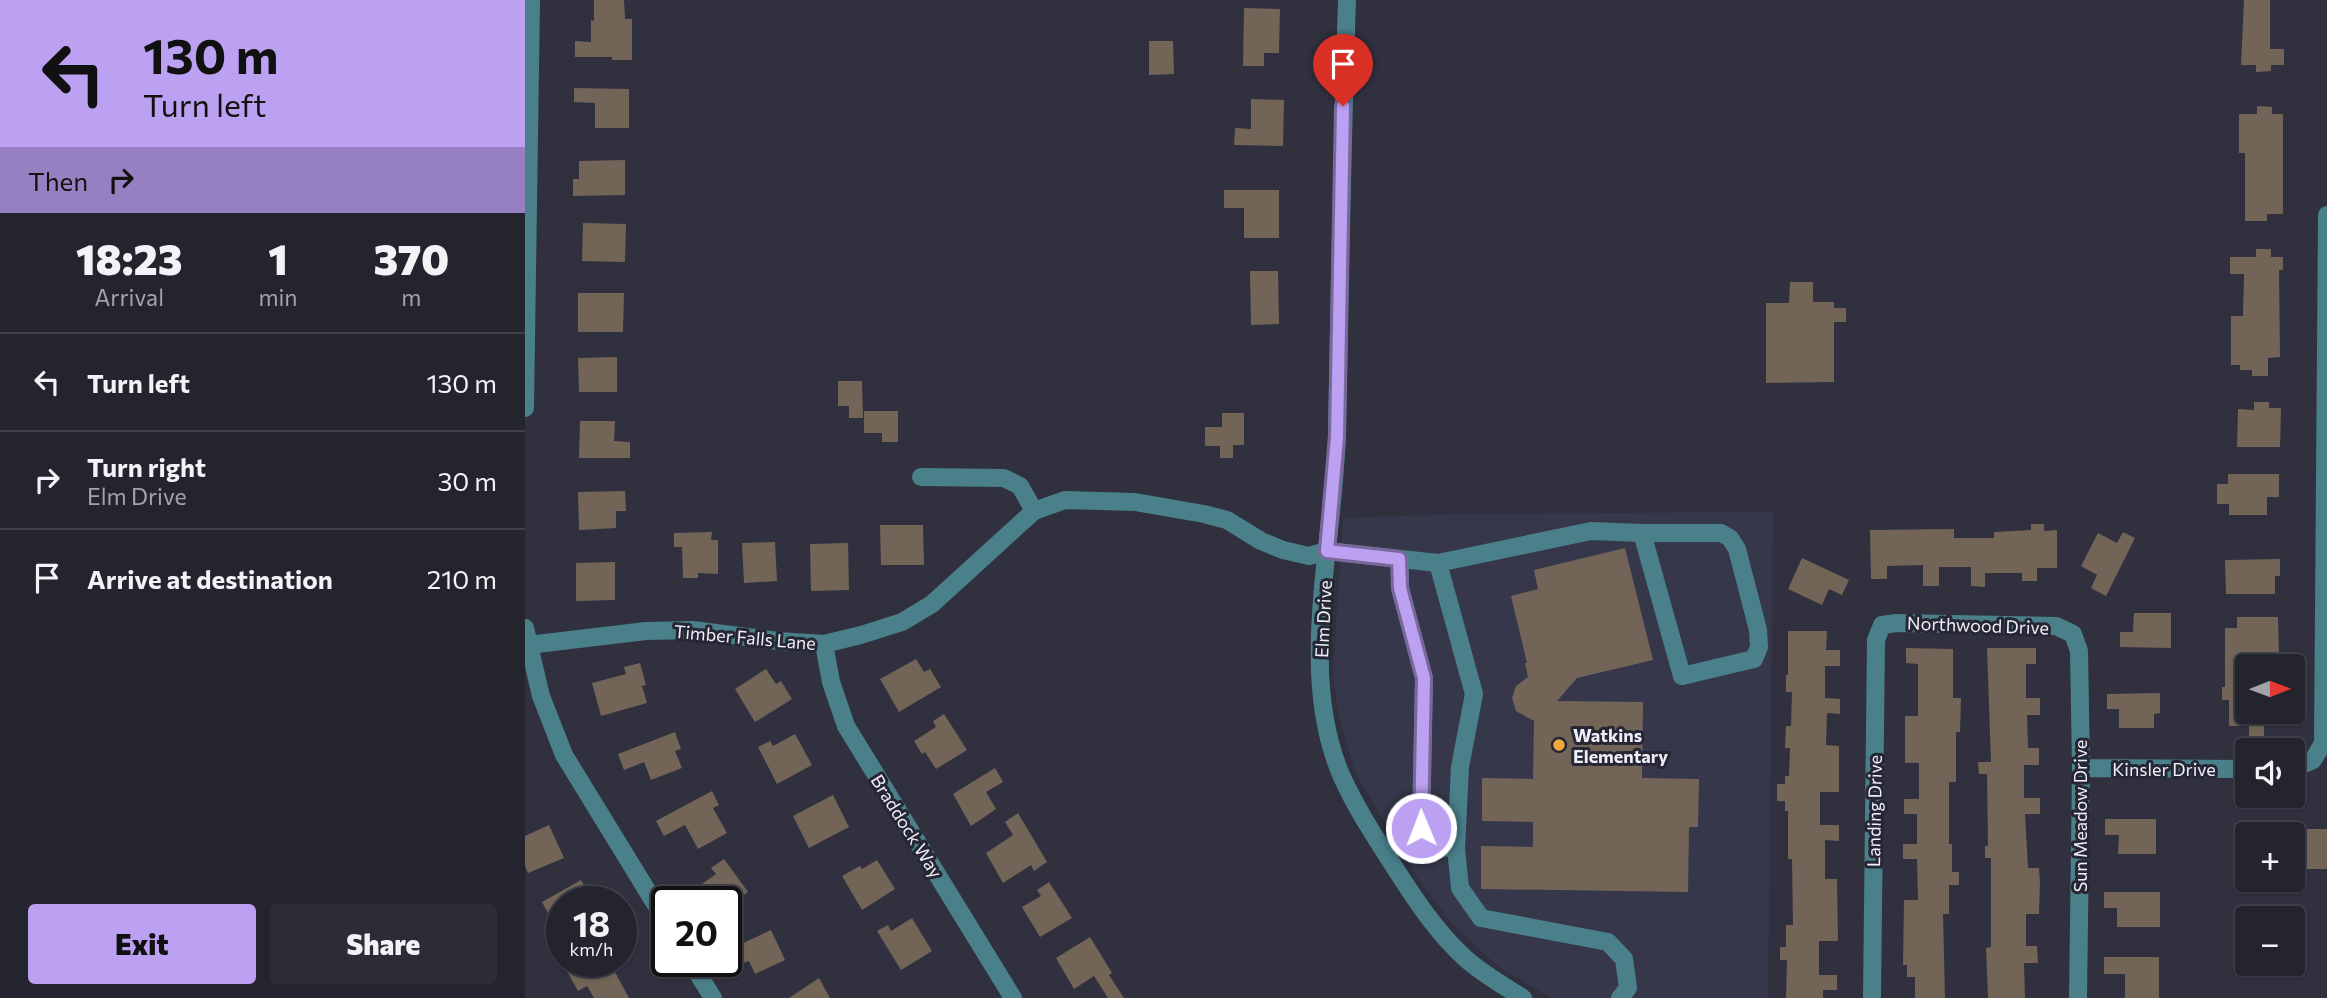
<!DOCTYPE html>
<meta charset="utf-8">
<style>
:root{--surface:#24242f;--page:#2c2c37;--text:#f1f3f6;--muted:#a3a4aa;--line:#41414b;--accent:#bca0f2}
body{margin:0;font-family:Commissioner,sans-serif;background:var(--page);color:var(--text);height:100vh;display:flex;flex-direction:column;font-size:26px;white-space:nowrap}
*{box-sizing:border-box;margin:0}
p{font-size:23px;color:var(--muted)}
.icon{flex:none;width:38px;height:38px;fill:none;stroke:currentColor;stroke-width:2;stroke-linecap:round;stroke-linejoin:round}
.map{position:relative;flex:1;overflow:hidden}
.panel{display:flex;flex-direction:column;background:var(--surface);width:525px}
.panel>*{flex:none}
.top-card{background:#bca0f2;color:#111;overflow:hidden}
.needle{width:46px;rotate:89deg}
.tools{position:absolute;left:1710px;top:654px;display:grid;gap:14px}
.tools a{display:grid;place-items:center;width:70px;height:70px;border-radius:7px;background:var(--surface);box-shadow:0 2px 5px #0004,0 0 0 2px var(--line);font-size:35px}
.speed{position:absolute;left:21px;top:886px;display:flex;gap:14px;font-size:35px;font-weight:700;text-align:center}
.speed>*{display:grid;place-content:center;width:91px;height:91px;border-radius:50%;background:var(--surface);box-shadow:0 2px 5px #0004,0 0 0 2px var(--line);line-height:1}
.speed small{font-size:18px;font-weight:400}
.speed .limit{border:4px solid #111;border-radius:10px;background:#fff;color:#111}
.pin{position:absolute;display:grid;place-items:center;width:60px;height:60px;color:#fff;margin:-72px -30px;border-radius:50% 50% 50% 0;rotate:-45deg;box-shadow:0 0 7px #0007}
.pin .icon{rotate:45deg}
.me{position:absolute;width:77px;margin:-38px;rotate:359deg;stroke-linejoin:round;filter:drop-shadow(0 0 5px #0008)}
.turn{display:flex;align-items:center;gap:24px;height:147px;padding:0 28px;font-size:32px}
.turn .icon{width:91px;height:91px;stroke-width:2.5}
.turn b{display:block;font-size:49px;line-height:60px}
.then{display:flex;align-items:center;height:66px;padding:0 28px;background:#0003;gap:14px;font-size:26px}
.eta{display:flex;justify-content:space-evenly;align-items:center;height:119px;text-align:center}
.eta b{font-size:42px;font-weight:800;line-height:49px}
.primary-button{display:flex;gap:14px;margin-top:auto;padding:14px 28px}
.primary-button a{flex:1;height:80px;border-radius:7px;background:var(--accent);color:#111;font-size:28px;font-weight:800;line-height:80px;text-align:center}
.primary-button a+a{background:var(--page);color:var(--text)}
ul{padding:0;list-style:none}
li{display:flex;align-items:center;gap:21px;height:98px;padding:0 28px;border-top:2px solid var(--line)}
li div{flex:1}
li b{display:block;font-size:26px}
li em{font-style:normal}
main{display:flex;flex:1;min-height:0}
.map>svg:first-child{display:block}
.built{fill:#37374c}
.building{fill:#726558}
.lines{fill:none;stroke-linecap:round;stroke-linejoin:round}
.minor{stroke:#49808a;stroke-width:18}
.route-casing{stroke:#7a689d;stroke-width:18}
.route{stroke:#bca0f2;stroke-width:12}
.poi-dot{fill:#f0a73e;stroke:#262634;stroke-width:2.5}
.labels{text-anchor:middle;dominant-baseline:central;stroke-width:6;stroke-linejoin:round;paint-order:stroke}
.street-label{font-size:18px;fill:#eeeff8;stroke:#262634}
.poi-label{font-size:18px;font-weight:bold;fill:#eeeff8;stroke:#262634;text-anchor:start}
</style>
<main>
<section class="panel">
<div class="top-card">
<div class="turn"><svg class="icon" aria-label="left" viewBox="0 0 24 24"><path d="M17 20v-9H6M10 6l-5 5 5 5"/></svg><div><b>130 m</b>Turn left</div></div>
<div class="then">Then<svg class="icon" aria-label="right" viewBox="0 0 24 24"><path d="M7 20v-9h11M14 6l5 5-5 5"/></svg></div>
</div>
<div class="eta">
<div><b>18:23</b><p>Arrival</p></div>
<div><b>1</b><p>min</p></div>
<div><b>370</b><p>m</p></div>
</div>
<ul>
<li><svg class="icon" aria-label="left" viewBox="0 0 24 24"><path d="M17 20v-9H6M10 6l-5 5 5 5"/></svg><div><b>Turn left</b></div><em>130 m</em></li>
<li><svg class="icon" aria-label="right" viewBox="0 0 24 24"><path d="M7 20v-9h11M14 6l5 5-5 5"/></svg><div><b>Turn right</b><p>Elm Drive</p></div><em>30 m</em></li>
<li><svg class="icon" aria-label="arrive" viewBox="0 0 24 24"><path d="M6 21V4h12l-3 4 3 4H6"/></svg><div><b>Arrive at destination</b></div><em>210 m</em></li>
</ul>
<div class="primary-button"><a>Exit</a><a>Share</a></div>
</section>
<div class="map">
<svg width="1802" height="998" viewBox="0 0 1802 998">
<rect width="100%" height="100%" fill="#30303f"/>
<!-- built -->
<path class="built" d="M1248 512 1243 998H1026L974 967 929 926 893 878 830 772 814 717 808 675 818 518 936 514Z"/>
<!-- building -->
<path class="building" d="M69 0H99L100 19H107V60H87V57H50V41L66 42V20L69 21Z
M1719 0H1745V49H1759V65H1746V71L1731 72V65H1716Z
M719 8 755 9 754 53H739V66H718Z
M624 41H648L649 74 624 75Z
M49 88 104 89V128H70V103L49 102Z
M726 99 759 100 758 146 709 145 710 128 726 129Z
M1732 106 1747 107V114H1758V214H1742V221H1720V153H1714V114H1732Z
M100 160V195L48 196V179H54V161Z
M699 190H754V238H719V208H699Z
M58 223 101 224 100 262 57 261Z
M1731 249H1746V257H1758V270H1754L1755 357 1743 358V376H1727V370H1715V365H1706V316H1718L1719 274H1705V257H1731Z
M725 271H753L754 324 726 325Z
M1265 282H1288V302H1309V308H1321V322H1309V382L1241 383V303H1264Z
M53 293H99L98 332H53Z
M92 357V392H54L53 358Z
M313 381H337L338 418H324V406H313Z
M1729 402H1744V408H1756L1755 447H1712L1713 409 1729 410Z
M339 411H373V442H357V433H339Z
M697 413H719V445H708V458H695V446H680V427H697Z
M55 421H90L89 441 105 442V458H54Z
M1703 474H1754V497H1742V515H1704V504H1692V484H1703Z
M100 491 101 511H91V528L54 530 53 492Z
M1506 524H1519V531L1532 530V568H1512V581H1497V573H1460V587L1446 586V567H1414V586H1398V565L1362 566V579H1346L1345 530 1429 529V538H1469V532L1506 530Z
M355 525H398L399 565H356Z
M187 532 186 540H193V574L173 573V578H158L157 547H149V533Z
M1598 532 1610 538 1581 596 1566 588 1572 575 1556 566 1573 533 1592 543Z
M250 542 252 581 219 583 217 543Z
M323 543 324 590 286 591 285 544Z
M1100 548 1128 660 1052 678 1032 701 1118 702 1117 778 1174 779 1173 827H1164L1163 892 956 889V846L1008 847V822L957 821V778L1008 779 1009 721 991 711 987 698 991 686 1003 677 1000 663H1002L986 596 1013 589 1009 570Z
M1277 558 1324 580 1317 595 1304 589 1297 605 1263 589Z
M1755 559V576H1750V594H1701L1700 560Z
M90 562V600L51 601V563Z
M1609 613H1646V648L1595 647V632H1608Z
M1712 617H1753L1754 659H1738V667H1722V712H1751V726H1739V739H1724V726H1704V700H1697V687H1700V628H1712Z
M1263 631H1302L1301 650H1315V666H1300V698L1315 699V714L1302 713 1301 745 1314 746V792H1295V825H1314V841L1300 840V879H1312L1313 941H1294V975H1312V990H1298V998H1261L1262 960H1255V947H1261V925H1268L1267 859H1263V811H1260V801H1252V784H1260V776H1264L1265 748H1260L1261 726H1266L1267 692H1261V675H1263Z
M1381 648 1428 649V698H1436L1435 732H1431V782H1424V844H1427V872H1434V885H1424V914H1418L1420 998H1390V977H1382V965H1378L1379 900H1393L1392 859H1378V844H1392V814H1379V799H1394V763H1380V716H1393V664L1381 663Z
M1462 648H1511V664H1501V698H1515V715H1502L1503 748H1514V765H1499V798H1515V814H1500L1503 868H1514L1515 882 1514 914H1501V946H1512L1513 963H1499L1500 998H1463L1461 948 1466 947V858H1460V846H1463L1462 774H1454L1453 762H1466Z
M391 659 399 672 405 669 416 687 374 712 355 679Z
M115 663 121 685 117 686 122 703 76 716 67 683 101 674 99 667Z
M241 669 251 684 256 681 267 699 230 722 210 689Z
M1635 693V713L1629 714V728H1594V709H1582V694Z
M419 714 442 750 411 769 400 752 397 754 389 741 411 727 408 721Z
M150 732 156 749 150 751 157 768 126 780 119 762 99 770 93 754Z
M270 734 287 765 252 784 233 747 245 741 248 746Z
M470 768 478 782 461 792 471 809 446 826 428 794Z
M187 791 194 805 188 808 202 833 173 849 160 825 139 836 131 821Z
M308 795 324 827 284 848 268 816Z
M493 813 522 862 509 871 506 865 478 883 461 853 488 835 480 822Z
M1580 819H1631V854H1593L1594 835H1580Z
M24 825 39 858 3 873 0 866V836Z
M1768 829H1802V869H1768Z
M199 859 223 892 201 907V901H180L171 888 191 874 186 868Z
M352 860 370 889 337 910 317 876 335 866 337 869Z
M56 880 67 901H37V939L17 902Z
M524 882 547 918 515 937 497 907 516 896 512 890Z
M1579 892H1635V927H1592V908H1579Z
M387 918 407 951 376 970 352 931 363 925 366 931Z
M246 930 260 960 230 974 224 961 215 964 208 948Z
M565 937 587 973 584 975 599 998H583L569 976 549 989 531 958Z
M1579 957H1634V998H1600V974H1579Z
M49 961H84L104 998H69L62 986 53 991 39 966Z
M294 978 305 998H264Z"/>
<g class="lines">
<!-- minor -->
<path class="minor" d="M822 0C817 144 815 287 812 431 810 540 771 673 817 777 831 808 850 837 868 865 889 898 912 933 941 959 958 974 979 986 998 998
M0 408 6 0
M396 477 479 478 495 486 509 511
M875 559V588L899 678 896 828C903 849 911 847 931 848
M913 563 949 694 935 767 931 848 935 888 956 918 1083 942 1099 959 1103 988 1095 998
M0 628 16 696 39 755 142 923
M299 644 306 682 321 726 488 998
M3 645 121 631 168 630 253 641 299 644 336 635 377 622 407 604 509 511 540 500 610 502 679 514 702 520 736 541 758 550 784 556 802 551 913 563 1066 531 1117 533 1157 676 1229 659 1234 647 1233 630 1212 549 1205 538 1196 533H1117
M1556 768 1722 769
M1768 769 1788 760 1798 743 1802 215
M165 961 188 998
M1347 998 1351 640 1357 625 1371 623 1531 626 1548 634 1554 651 1556 768 1553 998"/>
</g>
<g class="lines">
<!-- route casing -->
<g class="route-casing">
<path id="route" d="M818 106 812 437 802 551 874 559 875 588 899 678 896 828"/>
</g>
<!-- route -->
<use href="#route" class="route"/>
</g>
<!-- markers -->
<circle class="poi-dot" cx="1034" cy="745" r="7"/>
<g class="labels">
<!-- street labels -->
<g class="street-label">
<text transform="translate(798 619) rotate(-87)">Elm Drive</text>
<text transform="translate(1453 625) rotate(2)">Northwood Drive</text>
<text transform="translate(220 637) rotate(5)">Timber Falls Lane</text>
<text x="1639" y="769">Kinsler Drive</text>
<text transform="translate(1349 811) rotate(-89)">Landing Drive</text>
<text transform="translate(1555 816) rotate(-90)">Sun Meadow Drive</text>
<text transform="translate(382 826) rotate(58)">Braddock Way</text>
</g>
<!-- poi labels -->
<g class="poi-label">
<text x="1048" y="735">Watkins<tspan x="1048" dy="21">Elementary</tspan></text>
</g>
</g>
</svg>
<div class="tools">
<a><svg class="needle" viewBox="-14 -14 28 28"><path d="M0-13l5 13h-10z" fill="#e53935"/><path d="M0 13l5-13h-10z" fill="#a3a4aa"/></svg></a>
<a><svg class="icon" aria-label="sound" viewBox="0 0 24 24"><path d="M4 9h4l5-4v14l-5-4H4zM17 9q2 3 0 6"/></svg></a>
<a>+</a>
<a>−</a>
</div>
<div class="speed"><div>18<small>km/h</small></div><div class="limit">20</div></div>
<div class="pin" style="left:818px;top:106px;background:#d93025"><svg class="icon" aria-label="arrive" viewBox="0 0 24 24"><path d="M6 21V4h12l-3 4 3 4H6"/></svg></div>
<svg class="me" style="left:896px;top:828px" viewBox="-20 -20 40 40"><circle r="17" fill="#bca0f2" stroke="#fff" stroke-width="3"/><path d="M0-11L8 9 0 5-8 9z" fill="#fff"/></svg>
</div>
</main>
